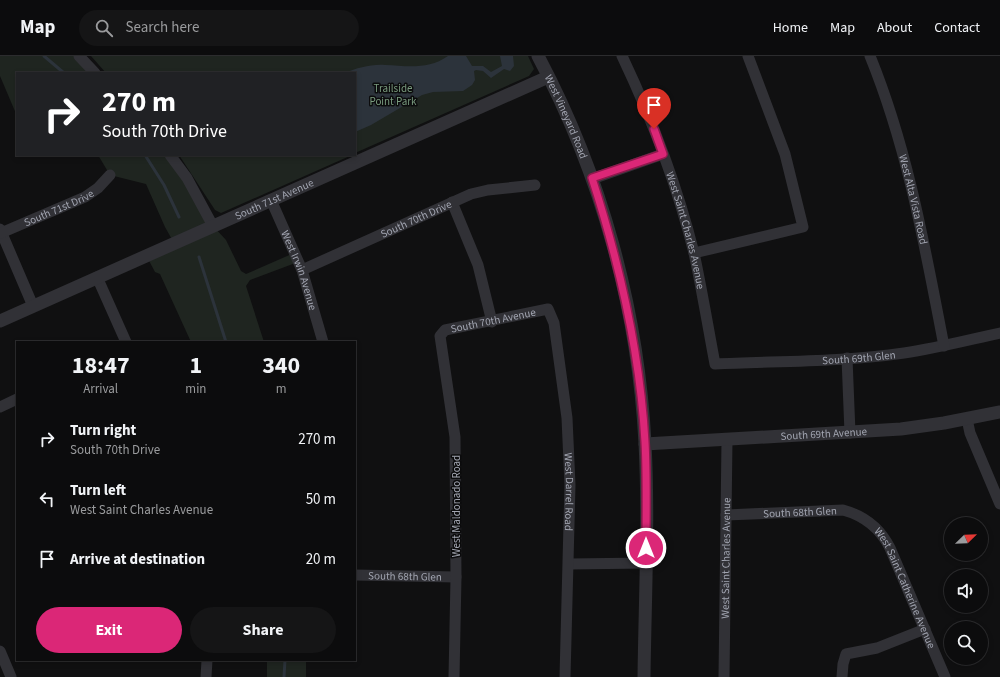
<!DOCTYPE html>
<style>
:root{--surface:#0c0c0d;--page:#151516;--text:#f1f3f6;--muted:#9a9b9d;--line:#2c2c2e;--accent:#db2777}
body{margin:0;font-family:"Source Sans 3",sans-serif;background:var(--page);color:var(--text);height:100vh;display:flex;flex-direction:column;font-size:15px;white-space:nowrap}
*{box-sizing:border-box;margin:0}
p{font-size:13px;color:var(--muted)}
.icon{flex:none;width:22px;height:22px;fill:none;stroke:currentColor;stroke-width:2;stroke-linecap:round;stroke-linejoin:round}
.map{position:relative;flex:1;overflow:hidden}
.panel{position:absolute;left:16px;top:285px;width:340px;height:320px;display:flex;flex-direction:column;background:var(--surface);border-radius:0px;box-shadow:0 2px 6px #0003,0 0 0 1px var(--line)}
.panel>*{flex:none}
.hud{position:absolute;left:16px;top:16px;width:340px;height:84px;border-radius:0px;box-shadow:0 2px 6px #0003,0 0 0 1px var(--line);background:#202124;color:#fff;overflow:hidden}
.needle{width:26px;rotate:67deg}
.controls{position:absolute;left:944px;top:461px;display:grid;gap:8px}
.controls a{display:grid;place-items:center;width:44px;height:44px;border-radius:50%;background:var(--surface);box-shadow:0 2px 6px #0003,0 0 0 1px var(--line);font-size:20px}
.pin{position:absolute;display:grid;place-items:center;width:34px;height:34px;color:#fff;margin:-41px -17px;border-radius:50% 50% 50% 0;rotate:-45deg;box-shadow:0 0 4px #0007}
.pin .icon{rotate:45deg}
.me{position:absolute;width:44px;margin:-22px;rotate:0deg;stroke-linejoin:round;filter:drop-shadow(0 0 3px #0008)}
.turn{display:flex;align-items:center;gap:14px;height:84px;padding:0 20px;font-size:18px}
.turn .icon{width:52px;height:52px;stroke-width:2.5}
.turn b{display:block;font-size:28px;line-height:34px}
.eta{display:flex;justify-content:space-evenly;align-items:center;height:68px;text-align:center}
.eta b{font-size:24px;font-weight:700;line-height:28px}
.cta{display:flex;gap:8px;margin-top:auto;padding:8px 20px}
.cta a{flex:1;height:46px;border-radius:24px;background:var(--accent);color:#fff;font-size:16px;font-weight:700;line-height:46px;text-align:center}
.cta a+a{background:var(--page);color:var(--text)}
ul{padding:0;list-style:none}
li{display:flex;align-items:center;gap:12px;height:60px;padding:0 20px}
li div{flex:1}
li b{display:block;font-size:15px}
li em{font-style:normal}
header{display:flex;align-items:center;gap:24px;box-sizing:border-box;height:56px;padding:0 20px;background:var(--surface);border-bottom:1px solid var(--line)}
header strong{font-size:19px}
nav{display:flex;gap:22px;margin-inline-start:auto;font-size:14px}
.search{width:280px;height:36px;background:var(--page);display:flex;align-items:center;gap:10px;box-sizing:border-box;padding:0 14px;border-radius:22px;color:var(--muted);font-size:15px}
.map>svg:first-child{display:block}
.green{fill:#1f2520}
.water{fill:#2c333b}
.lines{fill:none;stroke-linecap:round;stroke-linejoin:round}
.stream{stroke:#2c333b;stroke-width:3}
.minor{stroke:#313136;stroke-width:11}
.tertiary{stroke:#313136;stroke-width:13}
.route-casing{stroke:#8e194d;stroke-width:10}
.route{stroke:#db2777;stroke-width:7}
.labels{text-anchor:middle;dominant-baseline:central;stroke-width:3;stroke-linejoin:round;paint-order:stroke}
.park-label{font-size:11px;fill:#7a9b7f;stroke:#0b0b0c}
.street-label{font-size:11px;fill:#a2a5b1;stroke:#0b0b0c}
</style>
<header>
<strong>Map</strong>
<div class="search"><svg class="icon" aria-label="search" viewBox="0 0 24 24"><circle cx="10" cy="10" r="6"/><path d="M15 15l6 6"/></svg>Search here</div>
<nav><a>Home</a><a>Map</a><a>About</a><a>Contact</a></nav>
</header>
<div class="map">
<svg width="1000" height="621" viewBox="0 0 1000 621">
<rect width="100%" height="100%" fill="#101011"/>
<!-- green -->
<path class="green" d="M0 0H79L95 17H17V60L0 20Z
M91 0H528L534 13 529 20 355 97V17H106Z
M98 99H170L213 170 226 184 241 215 246 218 294 197 298 206 250 224 246 230 264 286H191L160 218 155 216 146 199 174 187 165 171 146 128 110 119Z
M179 99H352L221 157 215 154Z
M267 604H306V621H267Z"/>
<!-- water -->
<path class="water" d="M448 0H466L472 10H483L491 16 502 10 500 0H513L514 10 510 15 504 13 491 22 483 15 476 14 474 15 475 24 472 29 463 35 433 36 422 39 371 69 355 76V17H345C357 12 371 8 385 9 407 10 428 14 448 0Z"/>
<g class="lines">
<!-- stream -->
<path class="stream" d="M44 0 64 17
M145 99 164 129 179 161
M199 201 226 286
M284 621 285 604"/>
<!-- minor -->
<g class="minor">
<path d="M79 0 95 17"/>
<path id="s1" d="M622 0C652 63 677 129 694 197 702 234 708 271 715 308 778 305 842 306 904 297 937 292 968 284 1000 277"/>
<path id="s2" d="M870 0C908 93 925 192 944 290"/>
<path d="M170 99 187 122 213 170"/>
<path d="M592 123 663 98"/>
<path id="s3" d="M271 144 302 214 323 286"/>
<path d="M452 146 478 209 492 266"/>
<path d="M0 173 33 250"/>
<path id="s4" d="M1 177 85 141 98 132 110 119"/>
<path d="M694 197 803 171 785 98 748 0"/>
<path id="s5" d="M302 214 471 138 488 134 535 129"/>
<path d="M97 221 126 286"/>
<path d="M847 302 850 377"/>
<path d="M0 351 17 343"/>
<path d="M967 363 970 377 1000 448"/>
<path id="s6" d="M726 459 843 454C865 460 880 472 890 492L945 621"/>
<path d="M569 508 646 507"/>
<path id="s7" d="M355 519 456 521"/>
<path d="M0 595 11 621"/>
<path d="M206 621 207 604"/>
<path id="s8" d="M454 621 456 521 455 381 440 280 445 274 548 253 554 267 567 362 570 429 565 621"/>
<path id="s9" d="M724 621 727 384"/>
<path d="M842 621 843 608 846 598 877 592 925 573"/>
</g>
<!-- tertiary -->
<g class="tertiary">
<path id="s10" d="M538 0C601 118 638 253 645 387 649 464 645 543 644 621"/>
<path id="s11" d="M0 265 548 21"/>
<path id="s12" d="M645 388 901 373 944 367 1000 356"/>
</g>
</g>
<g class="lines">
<!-- route casing -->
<g class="route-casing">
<path id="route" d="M646 492C646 457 647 421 645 386 640 296 620 209 592 122L663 98 654 73"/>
</g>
<!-- route -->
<use href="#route" class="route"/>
</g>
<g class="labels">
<!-- park labels -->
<g class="park-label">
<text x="393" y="32">Trailside<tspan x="393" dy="13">Point Park</tspan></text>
</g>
<!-- street labels -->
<g class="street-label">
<text stroke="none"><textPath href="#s10" startOffset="67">West Vineyard Road</textPath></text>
<text stroke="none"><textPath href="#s11" startOffset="300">South 71st Avenue</textPath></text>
<text stroke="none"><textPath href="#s2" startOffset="150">West Alta Vista Road</textPath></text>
<text stroke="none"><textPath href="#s4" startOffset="63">South 71st Drive</textPath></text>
<text stroke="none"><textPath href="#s5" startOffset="125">South 70th Drive</textPath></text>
<text stroke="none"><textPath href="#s1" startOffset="186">West Saint Charles Avenue</textPath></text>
<text stroke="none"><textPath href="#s3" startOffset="76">West Irwin Avenue</textPath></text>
<text stroke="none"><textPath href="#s8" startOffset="399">South 70th Avenue</textPath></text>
<text stroke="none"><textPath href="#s1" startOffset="467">South 69th Glen</textPath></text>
<text stroke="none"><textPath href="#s12" startOffset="179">South 69th Avenue</textPath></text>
<text stroke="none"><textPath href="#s8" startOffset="640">West Darrel Road</textPath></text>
<text transform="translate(456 450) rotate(-90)">West Maldonado Road</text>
<text stroke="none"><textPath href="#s6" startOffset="74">South 68th Glen</textPath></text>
<text stroke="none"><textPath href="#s9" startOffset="119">West Saint Charles Avenue</textPath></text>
<text stroke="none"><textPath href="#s7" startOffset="50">South 68th Glen</textPath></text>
<text stroke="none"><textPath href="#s6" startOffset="222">West Saint Catherine Avenue</textPath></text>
</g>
</g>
</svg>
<div class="controls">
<a><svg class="needle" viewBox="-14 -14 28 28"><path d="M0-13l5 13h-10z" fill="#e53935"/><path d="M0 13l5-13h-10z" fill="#9a9b9d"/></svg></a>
<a><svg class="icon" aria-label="sound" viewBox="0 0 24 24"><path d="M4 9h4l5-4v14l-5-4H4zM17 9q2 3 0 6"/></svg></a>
<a><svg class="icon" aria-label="search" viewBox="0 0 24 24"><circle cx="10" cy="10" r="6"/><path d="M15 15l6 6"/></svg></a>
</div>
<div class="pin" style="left:654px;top:73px;background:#d93025"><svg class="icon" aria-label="arrive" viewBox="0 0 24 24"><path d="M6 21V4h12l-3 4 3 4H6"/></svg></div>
<svg class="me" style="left:646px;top:492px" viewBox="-20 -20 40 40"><circle r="17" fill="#db2777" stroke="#fff" stroke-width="3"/><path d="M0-11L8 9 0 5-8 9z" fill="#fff"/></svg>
<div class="hud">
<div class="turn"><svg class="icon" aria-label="right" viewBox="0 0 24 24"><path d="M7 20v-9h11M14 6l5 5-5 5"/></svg><div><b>270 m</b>South 70th Drive</div></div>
</div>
<section class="panel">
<div class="eta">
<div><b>18:47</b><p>Arrival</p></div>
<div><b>1</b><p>min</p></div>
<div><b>340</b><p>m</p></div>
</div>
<ul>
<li><svg class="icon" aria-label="right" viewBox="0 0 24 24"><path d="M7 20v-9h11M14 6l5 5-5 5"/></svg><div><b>Turn right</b><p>South 70th Drive</p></div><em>270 m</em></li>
<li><svg class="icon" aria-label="left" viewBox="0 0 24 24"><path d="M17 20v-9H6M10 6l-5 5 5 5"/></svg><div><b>Turn left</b><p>West Saint Charles Avenue</p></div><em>50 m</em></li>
<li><svg class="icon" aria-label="arrive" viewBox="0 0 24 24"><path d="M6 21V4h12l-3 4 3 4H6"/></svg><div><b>Arrive at destination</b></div><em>20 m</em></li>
</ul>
<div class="cta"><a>Exit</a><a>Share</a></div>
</section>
</div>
